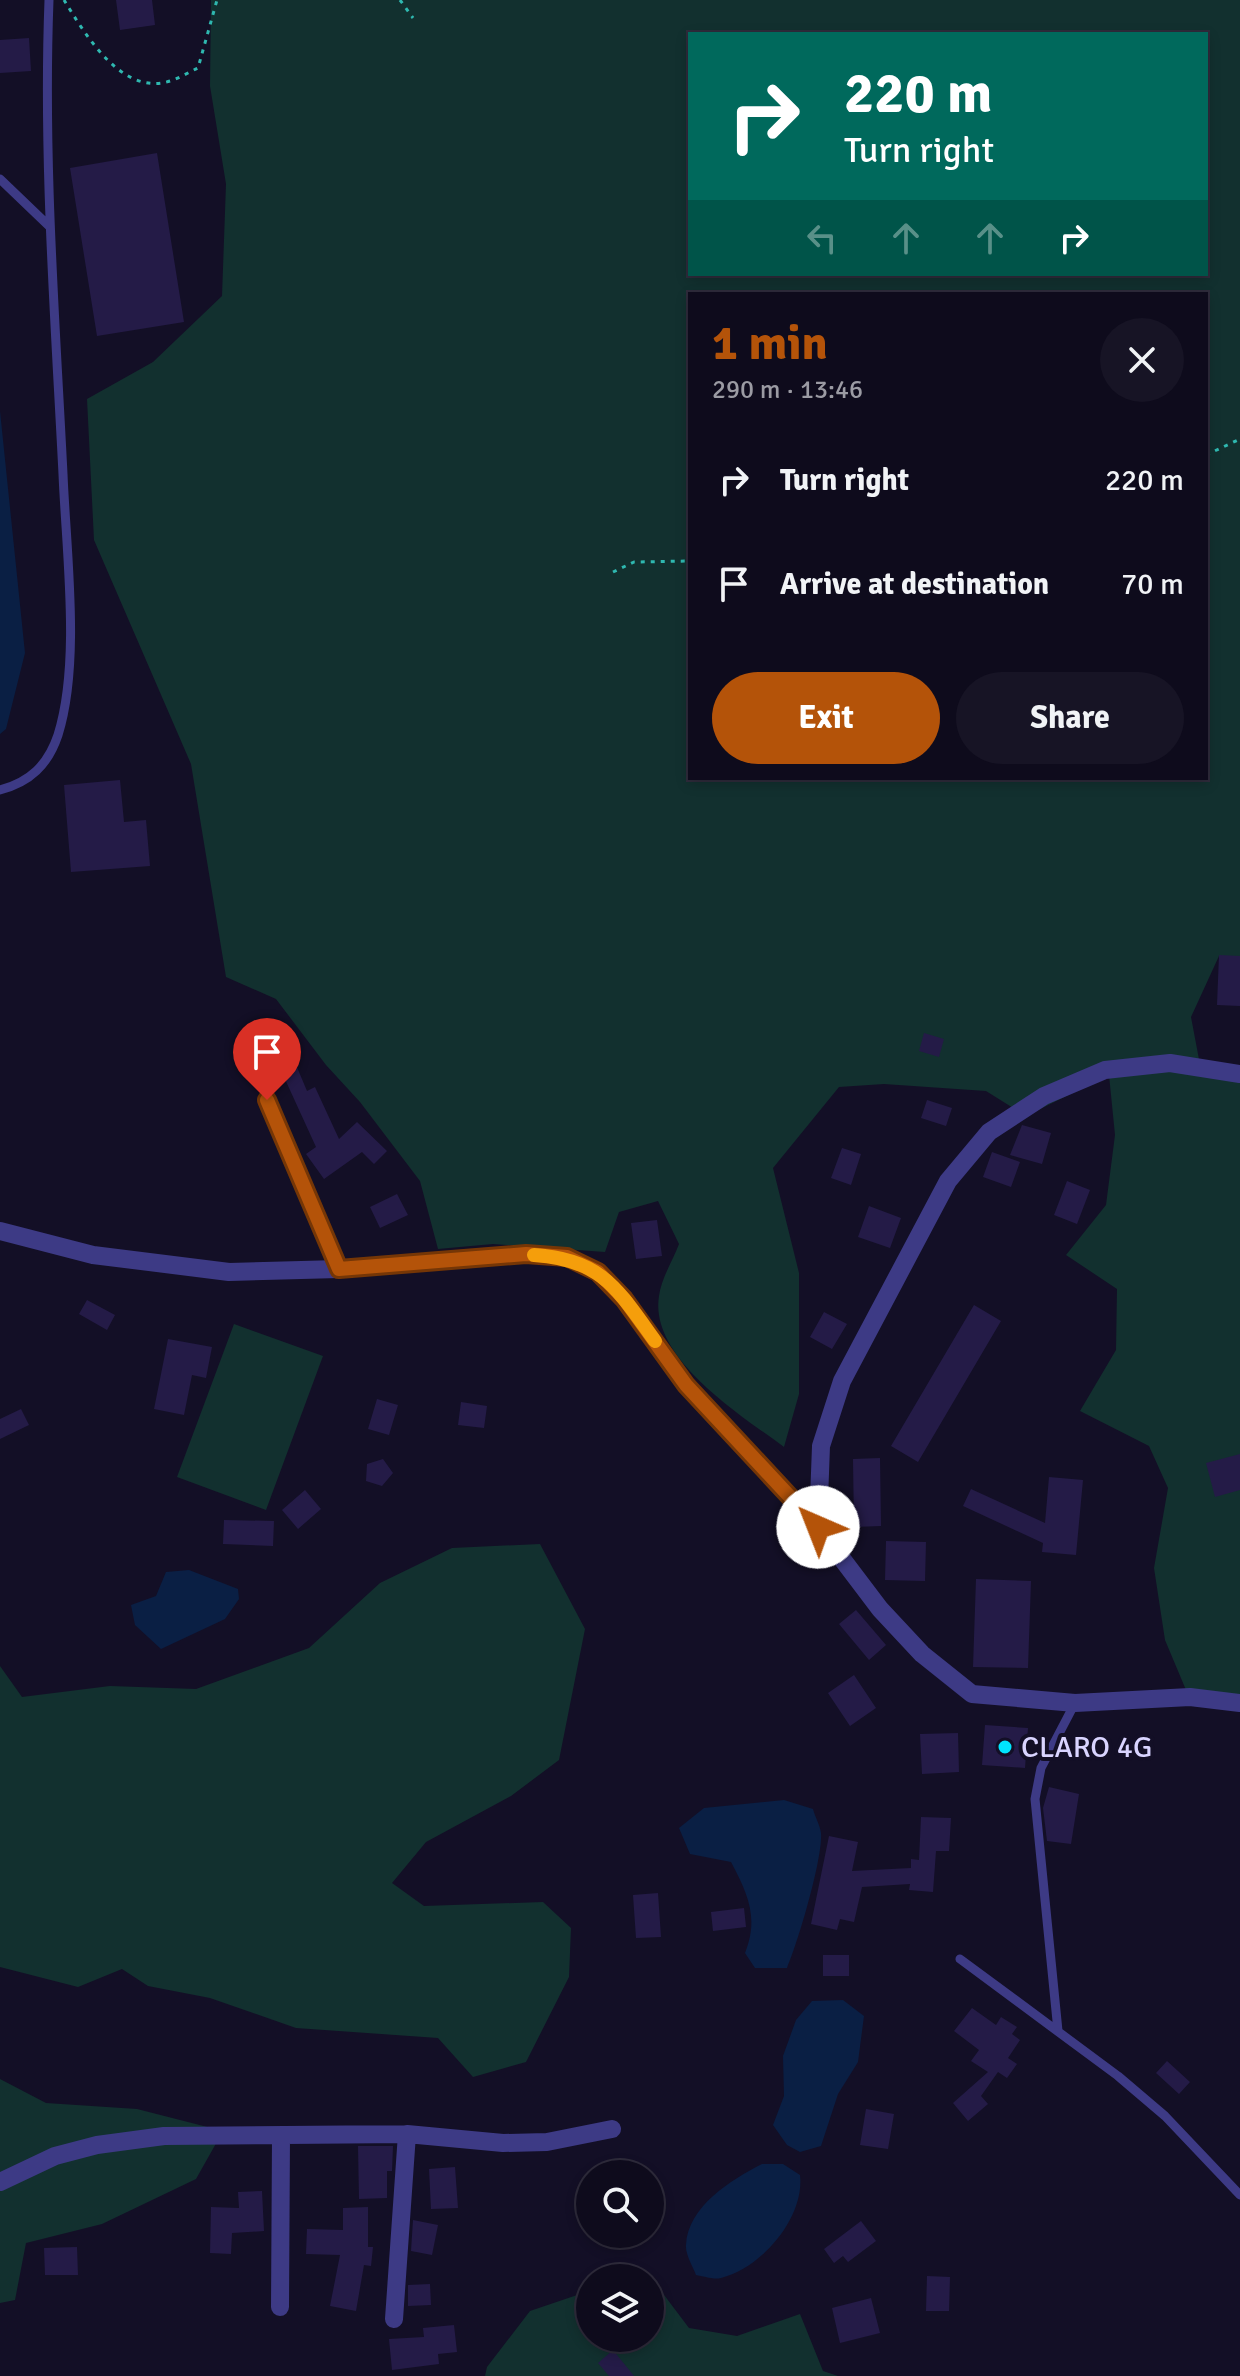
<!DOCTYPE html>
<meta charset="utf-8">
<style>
:root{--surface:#0e0b1c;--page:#171425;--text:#f1f3f6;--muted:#9b9ba3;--line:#2e2b3b;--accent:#b45309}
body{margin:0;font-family:Signika,sans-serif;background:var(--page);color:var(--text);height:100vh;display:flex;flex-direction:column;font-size:30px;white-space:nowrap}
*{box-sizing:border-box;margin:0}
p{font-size:26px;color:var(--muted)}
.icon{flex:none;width:44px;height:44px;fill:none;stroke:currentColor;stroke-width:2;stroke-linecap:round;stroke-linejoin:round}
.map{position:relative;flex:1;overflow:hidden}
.drawer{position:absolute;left:688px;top:292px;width:520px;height:488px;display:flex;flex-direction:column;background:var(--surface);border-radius:0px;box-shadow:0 4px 12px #0003,0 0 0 2px var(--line)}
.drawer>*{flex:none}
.top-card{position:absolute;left:688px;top:32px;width:520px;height:244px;border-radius:0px;box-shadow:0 4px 12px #0003,0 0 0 2px var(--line);background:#00695c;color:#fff;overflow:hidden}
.buttons{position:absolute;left:576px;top:2160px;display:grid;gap:16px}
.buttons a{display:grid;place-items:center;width:88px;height:88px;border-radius:50%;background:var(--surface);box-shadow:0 4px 12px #0003,0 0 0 2px var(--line);font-size:40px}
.pin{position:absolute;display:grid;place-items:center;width:68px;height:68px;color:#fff;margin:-82px -34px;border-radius:50% 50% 50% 0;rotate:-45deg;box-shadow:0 0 8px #0007}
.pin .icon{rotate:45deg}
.me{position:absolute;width:88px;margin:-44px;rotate:316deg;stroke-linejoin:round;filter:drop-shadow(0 0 6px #0008)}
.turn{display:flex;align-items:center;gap:28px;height:168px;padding:0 24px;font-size:36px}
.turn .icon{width:104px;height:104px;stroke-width:2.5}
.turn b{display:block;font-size:56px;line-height:68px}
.lanes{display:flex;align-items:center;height:76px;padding:0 24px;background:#0003;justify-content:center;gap:40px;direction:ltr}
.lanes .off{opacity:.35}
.round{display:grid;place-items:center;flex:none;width:84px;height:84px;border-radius:42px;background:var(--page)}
.head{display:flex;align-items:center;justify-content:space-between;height:136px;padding:0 24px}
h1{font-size:48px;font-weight:800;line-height:60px;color:var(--accent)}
.primary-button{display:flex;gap:16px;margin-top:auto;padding:16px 24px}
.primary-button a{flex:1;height:92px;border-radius:48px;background:var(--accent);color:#fff;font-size:32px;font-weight:800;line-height:92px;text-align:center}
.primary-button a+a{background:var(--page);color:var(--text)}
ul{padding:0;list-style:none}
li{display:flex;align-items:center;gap:24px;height:104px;padding:0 24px}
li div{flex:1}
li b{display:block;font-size:30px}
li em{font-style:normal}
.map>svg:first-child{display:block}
.green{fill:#12302f;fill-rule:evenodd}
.water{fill:#0a1f44}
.building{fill:#241b47}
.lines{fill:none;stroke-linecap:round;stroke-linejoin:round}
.path{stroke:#2fb8b0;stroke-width:3;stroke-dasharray:4 6;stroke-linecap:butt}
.service{stroke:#3d3a85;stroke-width:9}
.minor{stroke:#3d3a85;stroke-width:18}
.route-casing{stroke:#753606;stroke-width:20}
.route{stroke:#b45309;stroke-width:14}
.slow{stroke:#f59e0b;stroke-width:14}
.poi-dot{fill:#00e5ff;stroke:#130f26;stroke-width:3}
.labels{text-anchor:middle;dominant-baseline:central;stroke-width:8;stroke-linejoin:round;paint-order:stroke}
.poi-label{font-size:30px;fill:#d9d4ff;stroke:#130f26;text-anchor:start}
</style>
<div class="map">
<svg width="1240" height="2376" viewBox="0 0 1240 2376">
<rect width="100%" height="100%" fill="#130f26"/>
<!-- green -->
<path class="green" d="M211 0H1240V956H1219L1191 1017 1201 1070 1240 1077V1698L1186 1690 1165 1640 1154 1568 1168 1488 1149 1446 1080 1411 1116 1350 1117 1289 1066 1255 1106 1205 1115 1135 1109 1075 1026 1116 986 1091 884 1084 839 1087 773 1168 799 1273V1394L784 1447C741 1415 649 1358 659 1296 661 1279 673 1260 679 1244L658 1201 619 1212 605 1252 493 1244 438 1249 420 1181 360 1102 326 1065 276 999 226 977 191 764 94 540 87 399 153 362 222 296 226 184 210 86ZM690 34H1206V274H690ZM690 294H1206V778H690Z
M234 1324 323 1356 266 1510 177 1477Z
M540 1544 585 1629 559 1760 511 1796 426 1842 392 1883 424 1906 543 1902 571 1928 569 1977 526 2062 473 2077 438 2038 296 2028 210 1998 148 1986 122 1969 78 1987 0 1967V1666L22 1697 110 1686 196 1689 309 1648 380 1583 452 1548Z
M0 2079 46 2103 137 2109 223 2131 196 2179 102 2224 26 2243 15 2300 0 2303Z
M658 2287 689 2328 737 2336 800 2314 823 2371 838 2376H485L487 2367 530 2311 589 2291 590 2338H650V2288Z"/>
<!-- water -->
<path class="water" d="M0 411 25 653 6 729 0 734Z
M189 1570 238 1589 239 1599 225 1619 161 1649 135 1625 131 1605 156 1596 166 1572Z
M784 1800 813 1809C815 1817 820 1825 821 1833 823 1858 798 1943 787 1968H755L745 1953C759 1918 748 1894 731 1862L690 1854 679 1828 704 1808Z
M843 2000 864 2016 858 2062 838 2094 821 2146 800 2152 787 2145 773 2125 784 2096 783 2056 796 2020 812 2001Z
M762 2164H783L800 2175C805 2217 762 2268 721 2278 714 2280 703 2276 696 2275 693 2267 685 2254 686 2245 688 2206 731 2180 762 2164Z"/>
<!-- building -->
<path class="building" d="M116 0H152L155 25 120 30Z
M29 38 31 71 0 73V40Z
M157 153 184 322 97 336 70 168Z
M120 780 124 822 146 820 150 866 71 872 64 785Z
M1219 955 1240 956V1006L1217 1005Z
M924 1033 944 1039 939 1057 919 1051Z
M286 1041 307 1091 315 1087 339 1139 357 1122 387 1151 374 1164 362 1152 324 1179 306 1154 316 1147 284 1077 268 1084 255 1054Z
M927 1100 952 1108 946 1126 921 1118Z
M1022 1125 1051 1133 1042 1164 1010 1155Z
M842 1148 861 1154 851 1185 831 1178Z
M992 1152 1020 1162 1011 1187 983 1177Z
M1067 1181 1090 1190 1077 1224 1054 1215Z
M397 1194 408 1215 380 1228 370 1207Z
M869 1206 901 1218 890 1248 858 1237Z
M657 1220 662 1256 636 1259 631 1223Z
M87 1300 115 1315 107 1330 79 1314Z
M974 1305 1001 1321 918 1462 891 1446Z
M824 1312 847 1324 832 1349 810 1337Z
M168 1339 212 1347 206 1378 192 1375 184 1415 154 1409Z
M377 1399 398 1405 389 1435 368 1429Z
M461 1402 487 1406 484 1428 458 1425Z
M21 1409 29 1425 0 1439V1419Z
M1240 1454V1490L1215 1497 1206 1463Z
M880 1458 881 1526 854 1527 853 1459Z
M383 1459 393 1473 382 1486 366 1481 367 1464Z
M1049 1477 1083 1480 1076 1555 1042 1552 1043 1543 963 1506 971 1489 1045 1523Z
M305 1490 321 1509 298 1529 282 1510Z
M224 1520 274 1521 273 1546 223 1544Z
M886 1541 926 1542 925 1581 885 1580Z
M976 1579 1031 1581 1028 1668 973 1667Z
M856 1610 886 1645 869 1660 839 1624Z
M854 1675 876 1708 850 1726 828 1693Z
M985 1725 1028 1728 1025 1768 982 1765Z
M958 1733 959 1772 922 1774 920 1734Z
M1049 1787 1079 1794 1071 1844 1047 1841 1043 1808Z
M921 1817 951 1818 949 1851H936L933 1892 909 1890 910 1884 862 1887 854 1922 840 1919 837 1930 811 1924 829 1836 858 1842 852 1871 911 1868V1859L919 1860Z
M658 1893 661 1937 636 1938 633 1895Z
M744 1908 746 1927 713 1931 711 1912Z
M823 1955H849V1976H823Z
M972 2008 996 2025 1001 2017 1017 2027 1012 2034 1020 2040 1008 2058 1017 2064 1007 2078 998 2072 981 2096 988 2104 968 2121 953 2103 988 2072 971 2061 979 2050 954 2031Z
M1167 2061 1190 2082 1179 2094 1156 2073Z
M866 2109 894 2114 888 2149 860 2145Z
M358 2146H393L392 2171H387V2198L359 2199Z
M455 2167 458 2208 431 2209 429 2169Z
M262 2191 264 2231 232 2233 231 2254 210 2253 211 2207 239 2208 238 2192Z
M368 2207V2247H373L371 2266 364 2265 356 2311 330 2306 340 2255 306 2254 307 2229 343 2230V2208Z
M413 2220 438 2225 432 2255 411 2251Z
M861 2221 876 2241 848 2262 843 2256 834 2263 824 2249Z
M77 2247 78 2275H45L44 2248Z
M927 2276 950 2277 949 2311H926Z
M430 2284 431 2305 408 2306V2285Z
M871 2298 880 2333 840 2343 832 2308Z
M454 2325 457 2352 438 2354 439 2364 392 2370 389 2339 424 2337 423 2328Z
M613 2350 634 2376H609L598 2363Z"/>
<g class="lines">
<!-- path -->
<path class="path" d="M64 0C85 34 122 97 170 81 180 78 189 72 198 68L217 0
M400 0 413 18
M1206 455 1240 439
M613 572 634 562 690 561"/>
<!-- service -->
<path class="service" d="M0 179 49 226
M0 790C30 782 48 765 58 735 81 662 66 551 63 474 55 316 43 159 49 0
M267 1100 339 1269
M960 1959 1118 2076 1165 2116 1240 2195
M1058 2031 1035 1799 1041 1768 1075 1703"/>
<!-- minor -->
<path class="minor" d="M0 1231 93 1255 229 1272 339 1269 526 1254 567 1257 598 1272 624 1299 686 1385 818 1527 880 1609 922 1654 972 1694 1075 1703 1190 1697 1240 1703
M818 1527 821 1446 842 1381 948 1181 989 1132 1044 1096 1105 1070 1170 1063 1240 1074
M0 2182 55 2156 97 2145 164 2136 407 2134 503 2143 547 2142 612 2129
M280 2307 281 2136
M394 2319 407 2134"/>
</g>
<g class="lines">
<!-- route casing -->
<g class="route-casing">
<path id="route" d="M267 1100 339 1269 526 1254 567 1257 598 1272 624 1299 686 1385 818 1527"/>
</g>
<!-- route -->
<use href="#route" class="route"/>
<!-- slow -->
<path class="slow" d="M534 1255C602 1259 618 1290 655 1341"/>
</g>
<!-- markers -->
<circle class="poi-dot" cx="1005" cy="1747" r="8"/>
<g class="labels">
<!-- poi labels -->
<g class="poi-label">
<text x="1021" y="1747">CLARO 4G</text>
</g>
</g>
</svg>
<div class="buttons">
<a><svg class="icon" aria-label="search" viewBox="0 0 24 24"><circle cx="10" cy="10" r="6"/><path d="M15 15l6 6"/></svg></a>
<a><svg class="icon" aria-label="layers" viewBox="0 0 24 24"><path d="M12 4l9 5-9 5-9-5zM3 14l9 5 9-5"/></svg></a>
</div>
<div class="pin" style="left:267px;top:1100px;background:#d93025"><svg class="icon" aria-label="arrive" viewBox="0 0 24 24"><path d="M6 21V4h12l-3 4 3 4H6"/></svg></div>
<svg class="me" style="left:818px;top:1527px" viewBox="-20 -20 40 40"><circle r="19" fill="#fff"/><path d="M0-13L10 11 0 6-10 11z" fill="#b45309"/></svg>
<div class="top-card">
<div class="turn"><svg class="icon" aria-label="right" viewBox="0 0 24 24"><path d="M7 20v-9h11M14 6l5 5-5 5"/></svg><div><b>220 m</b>Turn right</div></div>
<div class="lanes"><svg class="icon off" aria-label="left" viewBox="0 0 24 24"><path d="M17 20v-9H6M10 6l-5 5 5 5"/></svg><svg class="icon off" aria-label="ahead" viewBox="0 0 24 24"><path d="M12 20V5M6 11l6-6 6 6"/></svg><svg class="icon off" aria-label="ahead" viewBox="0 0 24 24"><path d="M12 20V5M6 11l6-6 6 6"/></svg><svg class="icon" aria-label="right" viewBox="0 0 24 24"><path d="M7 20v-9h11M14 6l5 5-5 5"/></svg></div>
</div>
<section class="drawer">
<div class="head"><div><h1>1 min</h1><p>290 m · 13:46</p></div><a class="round"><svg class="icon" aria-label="close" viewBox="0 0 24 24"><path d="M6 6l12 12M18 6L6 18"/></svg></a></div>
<ul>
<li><svg class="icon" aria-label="right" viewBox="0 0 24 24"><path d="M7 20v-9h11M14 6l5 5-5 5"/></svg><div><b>Turn right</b></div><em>220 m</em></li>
<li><svg class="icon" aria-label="arrive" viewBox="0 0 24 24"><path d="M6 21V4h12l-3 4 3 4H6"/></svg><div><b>Arrive at destination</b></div><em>70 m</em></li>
</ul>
<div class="primary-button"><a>Exit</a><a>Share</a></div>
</section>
</div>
